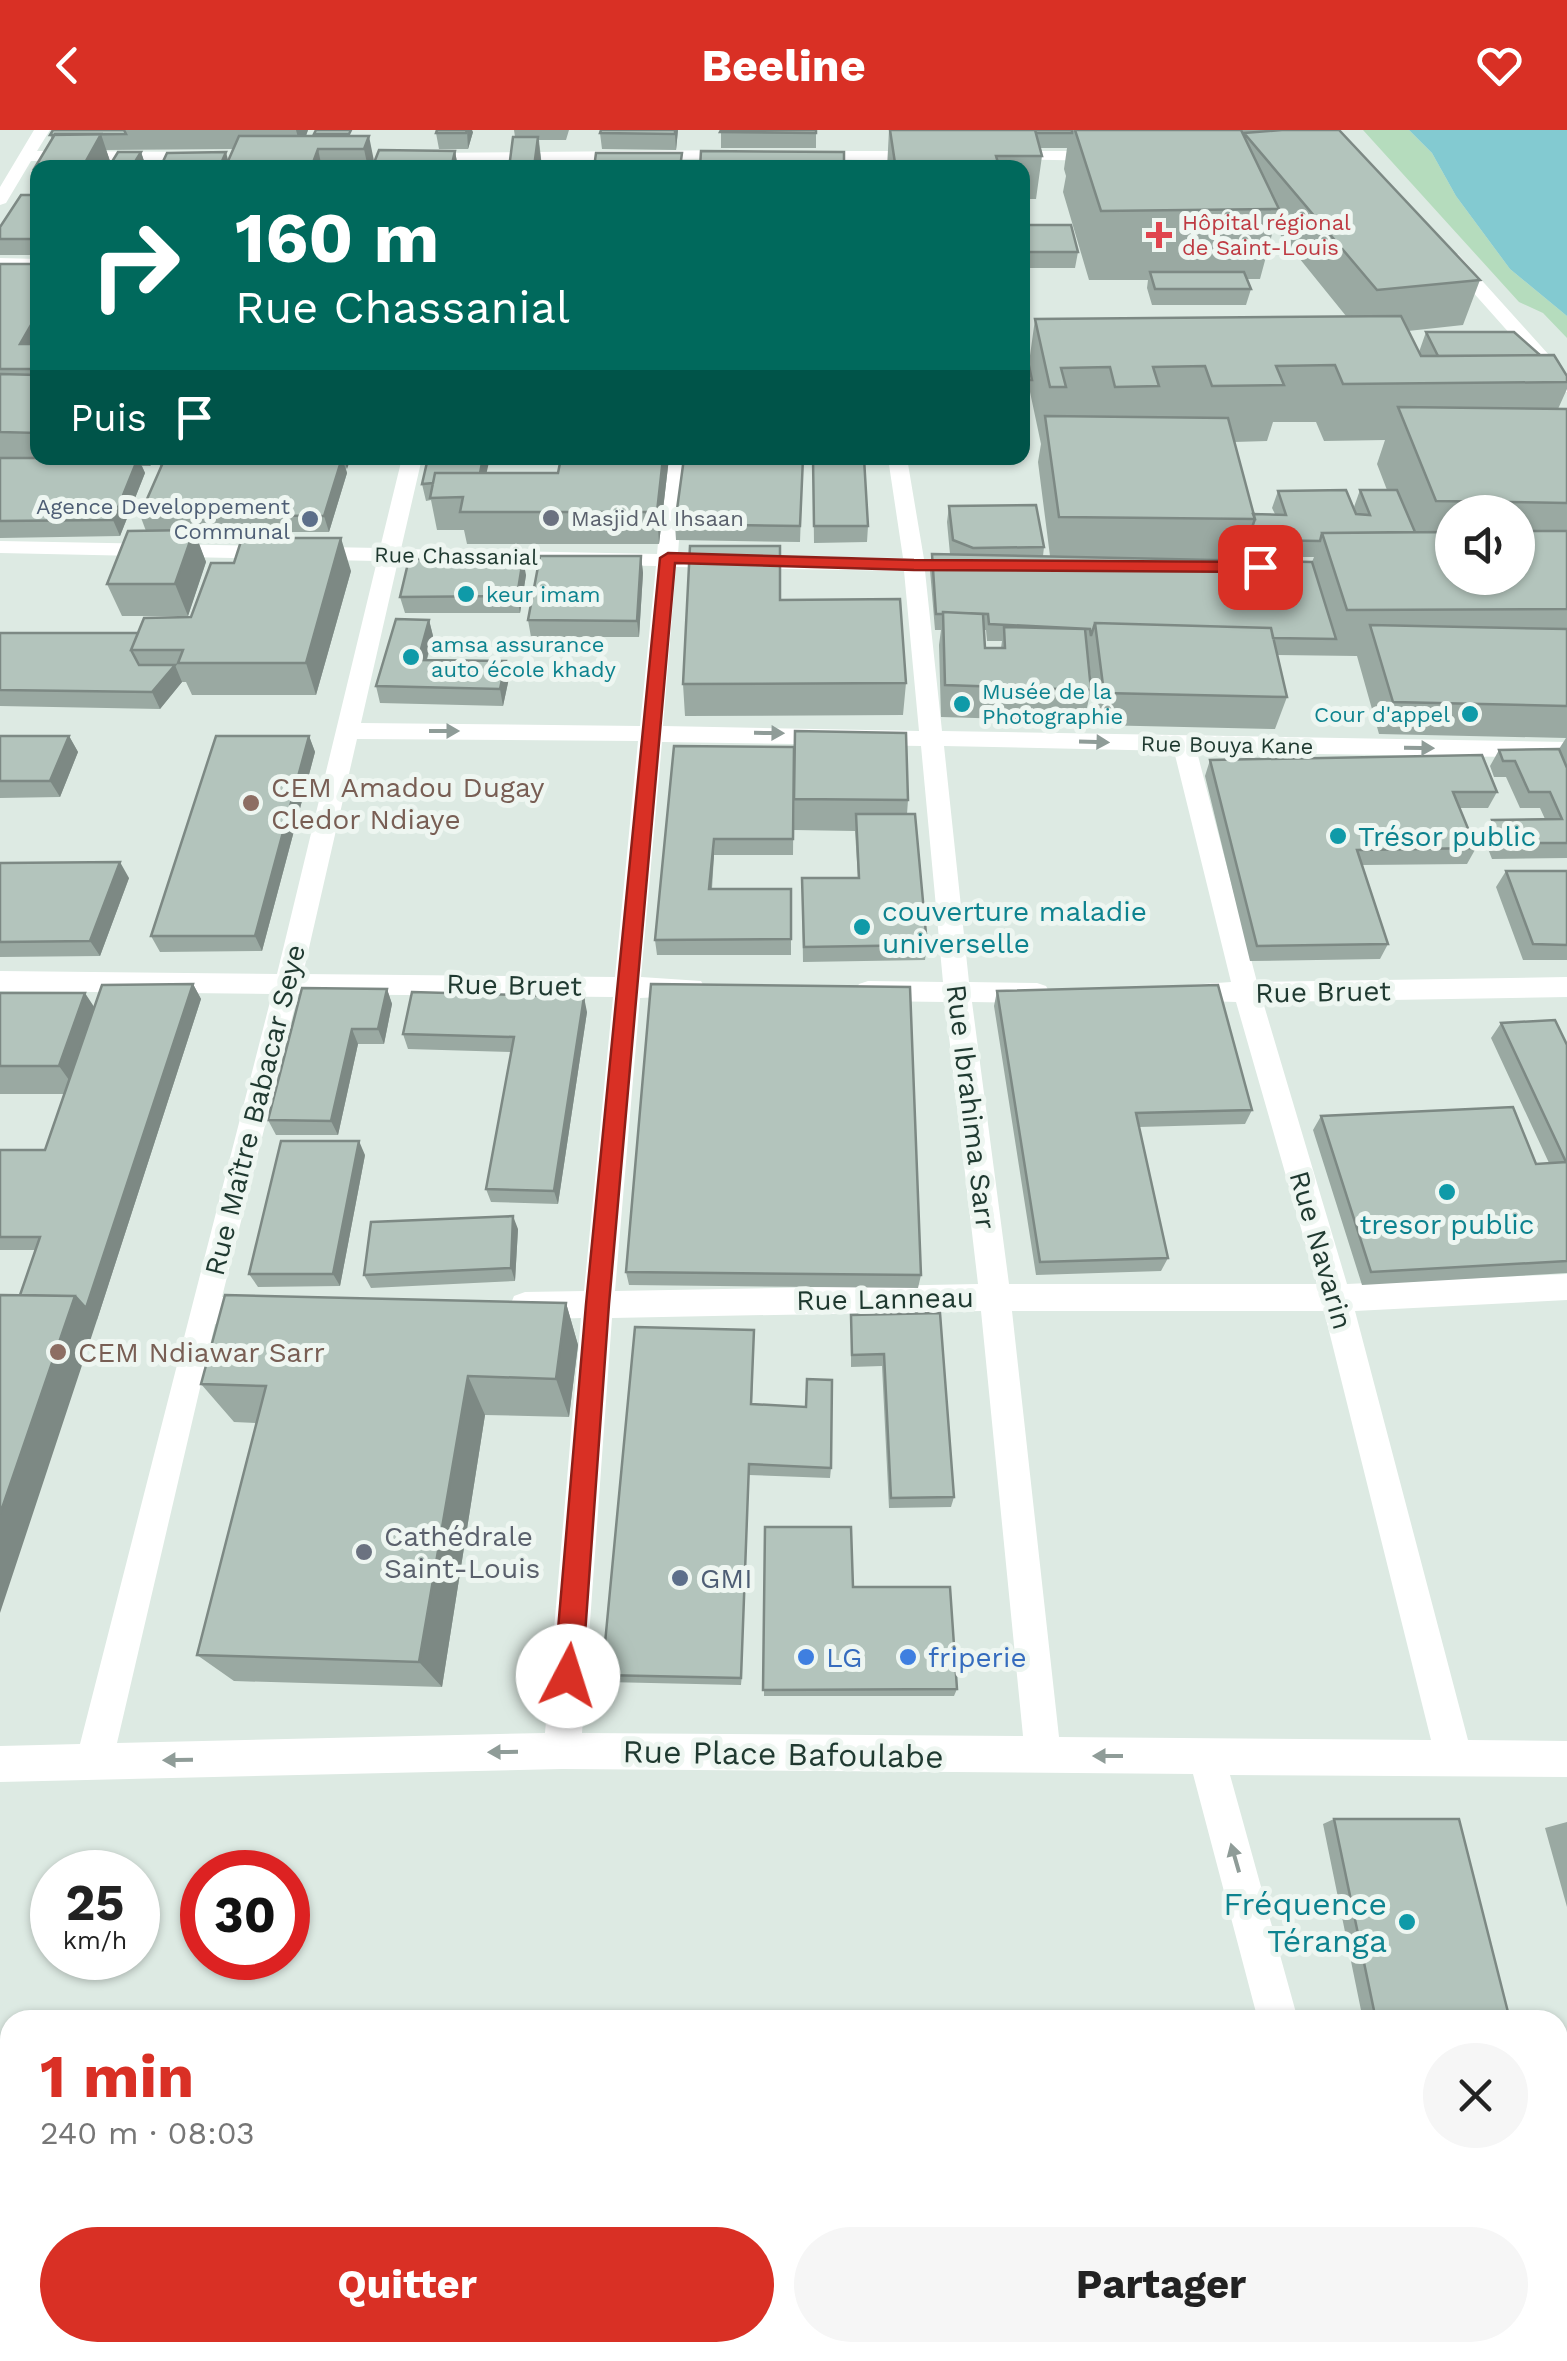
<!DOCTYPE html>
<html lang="fr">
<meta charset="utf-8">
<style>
:root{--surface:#fff;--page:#f6f6f6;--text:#222;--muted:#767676;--accent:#d93025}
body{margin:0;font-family:"Work Sans",sans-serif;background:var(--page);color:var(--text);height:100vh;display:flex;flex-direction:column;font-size:38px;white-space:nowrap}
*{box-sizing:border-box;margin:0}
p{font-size:32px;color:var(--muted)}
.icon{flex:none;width:55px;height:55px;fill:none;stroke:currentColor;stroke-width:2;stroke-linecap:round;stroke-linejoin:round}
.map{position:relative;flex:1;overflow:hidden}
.details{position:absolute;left:0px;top:1880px;width:1568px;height:352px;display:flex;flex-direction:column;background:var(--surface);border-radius:30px 30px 0 0;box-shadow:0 2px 8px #0004}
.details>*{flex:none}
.hud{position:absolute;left:30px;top:30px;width:1000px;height:305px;border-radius:20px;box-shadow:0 2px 8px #0004;background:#00695c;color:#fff;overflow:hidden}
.fabs{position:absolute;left:1435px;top:365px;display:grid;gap:20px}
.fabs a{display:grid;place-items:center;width:100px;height:100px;border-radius:50%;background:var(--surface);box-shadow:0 2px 8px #0004;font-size:50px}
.speed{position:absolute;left:30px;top:1720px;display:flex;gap:20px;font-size:50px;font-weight:700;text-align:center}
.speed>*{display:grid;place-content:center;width:130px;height:130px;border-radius:50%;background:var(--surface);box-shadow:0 2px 8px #0004;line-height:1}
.speed small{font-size:25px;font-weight:400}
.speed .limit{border:15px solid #d22;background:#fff;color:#111}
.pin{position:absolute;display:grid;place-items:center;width:85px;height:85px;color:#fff;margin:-42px;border-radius:20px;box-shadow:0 5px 15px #0006}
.me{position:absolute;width:110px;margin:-55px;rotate:5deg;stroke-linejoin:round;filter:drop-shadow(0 0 8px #0008)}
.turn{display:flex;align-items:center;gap:35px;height:210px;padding:0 40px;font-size:45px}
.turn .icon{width:130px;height:130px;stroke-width:2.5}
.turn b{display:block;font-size:70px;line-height:85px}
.then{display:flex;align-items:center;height:95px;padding:0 40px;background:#0003;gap:20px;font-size:38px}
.round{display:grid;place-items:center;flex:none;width:105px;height:105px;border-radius:52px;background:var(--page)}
.overview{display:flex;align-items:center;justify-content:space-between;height:170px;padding:0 40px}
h1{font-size:60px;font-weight:700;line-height:75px;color:var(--accent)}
.button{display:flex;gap:20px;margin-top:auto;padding:20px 40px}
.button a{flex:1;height:115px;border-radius:60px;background:var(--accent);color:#fff;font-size:40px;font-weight:700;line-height:115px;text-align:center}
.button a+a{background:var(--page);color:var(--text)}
header{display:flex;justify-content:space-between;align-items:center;height:130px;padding:0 40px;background:var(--accent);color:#fff;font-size:45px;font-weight:700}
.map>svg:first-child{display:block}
.green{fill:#b5dcbd}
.water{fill:#83cad1}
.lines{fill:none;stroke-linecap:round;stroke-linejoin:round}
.minor{fill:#fff;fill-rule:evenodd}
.wall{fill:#9aa9a2;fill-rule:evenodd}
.shaded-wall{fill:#7d8984}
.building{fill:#b3c4bc;stroke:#7d8984;stroke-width:2.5}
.oneway{fill:#8f9c98}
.route{fill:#d93025;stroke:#8d1f18;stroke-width:2.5}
.health-dot{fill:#e0444e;stroke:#eef6f1;stroke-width:4}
.worship-dot{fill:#6b7280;stroke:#eef6f1;stroke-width:4}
.service-dot{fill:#5c6f8a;stroke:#eef6f1;stroke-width:4}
.culture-dot{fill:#0f9aa8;stroke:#eef6f1;stroke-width:4}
.education-dot{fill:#8d6e63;stroke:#eef6f1;stroke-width:4}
.shop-dot{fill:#3f7fe0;stroke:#eef6f1;stroke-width:4}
.labels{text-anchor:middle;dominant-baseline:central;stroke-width:10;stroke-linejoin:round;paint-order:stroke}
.far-health-label{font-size:22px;fill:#be3a42;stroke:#eef6f1;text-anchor:start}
.far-service-label{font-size:22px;fill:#4e5e75;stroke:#eef6f1;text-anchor:end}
.far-worship-label{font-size:22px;fill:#5b616d;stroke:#eef6f1;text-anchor:start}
.far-street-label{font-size:22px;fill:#1f3930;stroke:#eef6f1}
.far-culture-label{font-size:22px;fill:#0d838f;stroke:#eef6f1;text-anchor:start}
.education-label{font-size:28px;fill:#785e54;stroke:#eef6f1;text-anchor:start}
.culture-label{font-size:28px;fill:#0d838f;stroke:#eef6f1;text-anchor:start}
.street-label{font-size:28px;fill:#1f3930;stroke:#eef6f1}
.worship-label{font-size:28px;fill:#5b616d;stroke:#eef6f1;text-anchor:start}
.service-label{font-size:28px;fill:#4e5e75;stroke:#eef6f1;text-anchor:start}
.shop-label{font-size:28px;fill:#366cbe;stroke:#eef6f1;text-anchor:start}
.near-street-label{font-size:32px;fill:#1f3930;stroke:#eef6f1}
.near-culture-label{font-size:32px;fill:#0d838f;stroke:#eef6f1;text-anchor:end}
</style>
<header><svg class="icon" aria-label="back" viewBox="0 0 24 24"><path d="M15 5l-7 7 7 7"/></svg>Beeline<svg class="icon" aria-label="heart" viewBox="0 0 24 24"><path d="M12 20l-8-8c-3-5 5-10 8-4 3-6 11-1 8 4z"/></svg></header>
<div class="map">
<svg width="1567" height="2231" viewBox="0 0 1567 2231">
<rect width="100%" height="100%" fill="#ddeae3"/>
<!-- green -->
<path class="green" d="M1363 0H1409L1432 23 1456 66 1510 139 1567 186V208L1543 183 1519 172Z"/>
<!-- water -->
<path class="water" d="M1409 0H1567V186L1510 139 1456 66 1432 23Z"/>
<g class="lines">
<!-- minor -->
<path class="minor" d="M34 0H50L37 21 203 22 211 27 203 32 31 31 6 73 0 75V57Z
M738 20 743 22V28L419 33 411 28 419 23Z
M804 21H928L936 26 928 31 799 29V23Z
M1004 21H1103L1111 26 1103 31 999 29V23Z
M1446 124H1458L1567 245V262L1560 260 1446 132Z
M0 128 38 129V139L0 138Z
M402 328H422L401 419 657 424 666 328H685L678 424 903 428 888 328H907L924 429 970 430 980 436 970 442 925 441 942 601 1567 612V628L1197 622 1257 852 1567 847V867L1263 872 1347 1154 1567 1144V1170L1355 1181 1468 1610 1567 1611V1647L1230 1645 1298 1890H1258L1193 1644 562 1639 0 1652V1616L80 1614 272 864 0 861V841L277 844 377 431 0 423V411L380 418ZM398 431 656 436 640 596 361 593ZM676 437 904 441 919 601 663 596ZM357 609 638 611 615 847 303 844ZM662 612 921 616 943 852 868 851 859 854 855 861 859 868 868 871 945 872 978 1154 615 1161 640 868 701 865 705 858 701 851 641 847ZM944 616 1174 621 1231 852 1174 856 1170 863 1174 870 1236 872 1317 1154H1009L972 872 1037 873 1046 870 1050 863 1046 856 1037 853 969 852ZM298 864 613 867 584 1161 525 1162 514 1166 510 1176 514 1186 525 1190 581 1188 545 1603 117 1613 215 1194H259L270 1190 274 1180 270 1170 259 1166 222 1167ZM981 1181 1023 1606 582 1603 612 1188ZM1012 1181H1324L1431 1610 1059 1607Z
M1342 2222H1386L1388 2231H1344Z"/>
</g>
<!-- wall -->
<path class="wall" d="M53 0H308L306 6H315L316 0 356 6 374 32 455 21 458 38H160L228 30 233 19 106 20 111 34 141 22 146 37 111 38 110 36 109 38H38V48L34 39 52 10 50 5Z
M514 0H569L566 10H539L542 37 509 38 515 7Z
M678 0 676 20 602 19 600 3Z
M721 0H816V18H721Z
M889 0H1339L1480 150 1463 195 1408 201 1419 222 1426 202H1514L1540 225H1554L1567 246V259L1558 279H1567V728L1492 729 1483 706 1492 690 1545 689 1540 678H1520L1506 647H1494L1490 636 1499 620 1559 619 1566 608 1379 604 1357 526 1277 525 1287 567 1275 599 1096 595 1087 515 1091 560 1084 591 941 587 939 515 941 500H935L930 440 932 424H950L947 392 949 376 1036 375 1044 417 1043 426H1050L1038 332 1041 314 1030 262 1024 307H1022V203L1029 233 1035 189 1346 186 1274 97 1260 149H1247L1251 159 1246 175H1152L1147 158 1148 150H1089L1063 62 1066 46 1064 39 1067 18H1040L1042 26 1036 69H1022V38H887ZM1273 292H1316L1324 311 1385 310 1377 334 1387 360H1360L1354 377 1357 384 1346 360 1278 361 1272 378 1275 384H1253L1234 312 1267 311ZM1452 382H1518V448H1452ZM1244 422 1245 427H1314L1312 432 1242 430ZM984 500H986L987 511H1002L1001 518H985Z
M473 2 468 19H439L436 3Z
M701 21 844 38H700Z
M38 65V125H0V97Z
M1022 95 1078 122 1075 138H1024Z
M0 134 38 215V328H155L150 336H142L145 343 120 406 0 408Z
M157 328H351L346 339 347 343 329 402H194L206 432 188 486H122L107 454 146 401 140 385 161 338Z
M537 328H669L659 414H467L464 400H437L431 370 426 371 422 354 486 343H558L560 329H537Z
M803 328 800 412 676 410 675 394Z
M813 328 868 396 867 412 814 413Z
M641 426 643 443 639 507H531L528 490Z
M351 441 316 565H192L186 552H182L160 579 0 576V503H138Z
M526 445 520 483H405L400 467Z
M780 470 906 553 903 585 685 586 683 554Z
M429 490 433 506 427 530 509 548 503 576 380 573 376 556Z
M795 601 908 670 907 684 927 815 925 830 803 832 802 764 858 748 855 701 794 700Z
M0 606H69L78 622 60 667 0 668Z
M309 606 315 622 262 821 160 822 151 806Z
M674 616 794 617 793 725H714L712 759H791V825H657L655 810Z
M1210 630 1497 662 1488 678H1460L1476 718 1467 734 1362 735 1388 814 1380 829 1250 831 1205 646Z
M0 733 129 748 100 826 0 827Z
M1506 741H1567V830H1523L1496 757Z
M193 854 201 869 97 1190 20 1165 35 1120H0V1020H45L64 964H0V863L94 877Z
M387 859 392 874 384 914H358L338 1005H276L268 990Z
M997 861 1252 980 1245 994 1139 997 1168 1128 1161 1141 1036 1145 994 876Z
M587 882 558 1074 491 1072 486 1059 512 922 408 919 403 904Z
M1501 893 1567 915V1143L1362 1155 1313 1000 1321 986 1536 1034 1549 1033 1491 908Z
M365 1025 340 1156 258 1157 249 1144Z
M518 1099 515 1151 371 1158 364 1145Z
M626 1142 921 1145 918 1158 629 1155Z
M566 1173 578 1215 569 1287 485 1285 442 1557 234 1551 197 1525 257 1293 234 1292 201 1254Z
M940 1183 954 1367 951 1377 889 1378 882 1236 851 1237V1185Z
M754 1200 752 1274 806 1277 831 1338 830 1348 749 1345 741 1555 606 1552 602 1545Z
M765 1397 853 1457 957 1559 954 1566H764Z
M1334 1689 1510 1890H1363L1323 1694Z
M1567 1692V1777L1545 1698Z
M1567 2027V2231H1444L1442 2222H1558V2028Z"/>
<!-- shaded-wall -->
<path class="shaded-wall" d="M296 0H308L301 19Z
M467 0H472L473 2 468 19Z
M675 0H678L676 20 675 4Z
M101 4 111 34 109 38H82Z
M369 6 375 36V38H368L364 19Z
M538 7 542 38H534Z
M318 19 322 38H311Z
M455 21 458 38H451Z
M141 22 146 37 134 38 133 35Z
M226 22 230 38H219Z
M38 183V212L35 217 37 214 38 231 20 214Z
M138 328 145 343 120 406 113 390Z
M147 328H155L150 336Z
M342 328 347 343 329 402 324 386Z
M344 328H351L347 339Z
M483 328H490L481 367 478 351Z
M663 328H669L659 414 657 382Z
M194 400 206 432 188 486 175 454Z
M341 408 351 441 316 565 306 533Z
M641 426 643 443 639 507 637 491Z
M523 429 526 445 520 483 517 466Z
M429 490 433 506 422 546 418 530Z
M506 531 509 548 503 576 500 559Z
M175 535 182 552 160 579 152 562Z
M69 606 78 622 60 667 50 651Z
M309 606 315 622 262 821 255 806Z
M714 709V725L710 774 709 759Z
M120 732 129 748 100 826 90 811Z
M193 854 201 869 97 1190 86 1178Z
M387 859 392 874 384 914 378 899Z
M85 863 104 892 79 964 59 936Z
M584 867 587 882 558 1074 554 1061Z
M352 899 358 914 338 1005 331 991Z
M359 1011 365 1025 340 1156 333 1144Z
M513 1086 518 1099 515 1151 511 1138Z
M75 1166 97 1190 0 1483V1384Z
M566 1173 578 1215 569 1287 556 1249Z
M468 1246 485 1285 442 1557 419 1532Z
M749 1334V1345L741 1555V1548Z
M92 2222H107L105 2231H90Z"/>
<!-- building -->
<path class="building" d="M53 0H124L126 4 50 5Z
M316 0H351L349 4H314Z
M437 0H467L466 3H436Z
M601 0H675V4L600 3Z
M721 0H816V3L720 2Z
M890 0H1035L1042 26H996L999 36H988L987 32 895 33Z
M1035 0H1072V3H1036Z
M1075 0H1241L1279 79 1101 81Z
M1282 0H1339L1480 150 1377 160 1244 3Z
M55 4H101L82 38H38V39H34Z
M239 6H369L364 19H318L311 38H225Z
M513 7H538L534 37 560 38H509Z
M379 20 455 21 451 38H372Z
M701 21 844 22V38L740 35V38H700Z
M118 22H141L133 35H110Z
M226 22 219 38H160L167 23Z
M596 23H682L680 38H594Z
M987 32 988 38H895L894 33Z
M21 65H38V109H0V97Z
M1022 95H1071L1078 122H1026Z
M0 134H38V183L20 214H37L33 220H38V239H0Z
M1150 142H1244L1251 159H1155Z
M1401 186 1421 226 1554 225 1567 246V252L1343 254 1335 235 1276 236 1284 255 1212 256 1205 236 1153 237 1159 256 1115 257 1110 237 1061 238 1066 257H1050L1035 189Z
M1426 202H1514L1540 225 1438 226Z
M1022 203 1032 250H1022Z
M0 244 38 245V303L0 302Z
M1398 277 1567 279V373L1436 371Z
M1045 286 1228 288 1255 389 1059 387Z
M0 328H138L113 390 0 391Z
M165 328H342L324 386 140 385Z
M428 328H483L480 343H435L433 353 422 354Z
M561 328H663L657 382H460L463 367 430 368 435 343H558Z
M684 328H803L800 396 675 394Z
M813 328H864L868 396H814Z
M1346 360 1356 384 1370 385 1360 360H1397L1415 402 1322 403 1320 411 1251 410 1249 406 1255 389 1253 384 1286 385 1278 361Z
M1036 375 1044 417 973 418 953 410 949 376Z
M194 400 175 454H107L128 401Z
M1518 401H1567V479L1347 480 1322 403 1452 402V448H1518Z
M242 408H341L306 533H178L183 520H131L144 488 191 487 211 433H234Z
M690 416H780V470L900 469 906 553 683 554Z
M932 424 1312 432 1336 509 1273 508 1271 498 1095 493 1091 506 1090 499 989 494 988 484 943 482V484H936Z
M540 426H641L637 491 528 490Z
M409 429H523L517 466 400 467Z
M943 482 983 484 985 518H1005L1004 497 1085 499 1091 560 945 555Z
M396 489 429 490 418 530 506 531 500 559 376 556Z
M1095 493 1271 498 1287 567 1104 563Z
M1370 495 1567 499V576L1393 572Z
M0 503H138L131 520 139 535H175L152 562 0 560Z
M795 601 906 603 908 670 794 669Z
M0 606H69L50 651H0Z
M216 606H309L255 806H151Z
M674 616 794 617 793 709H714L709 759H791V809L655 810Z
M1559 619 1567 638V713H1501L1492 690 1562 689 1550 662H1529L1515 631H1503L1499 620Z
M1482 625 1497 662H1453L1476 718 1357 720 1388 814 1257 816 1210 630Z
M856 684H915L927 815 804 817 802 748H859Z
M120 732 90 811 0 812V733Z
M1506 741H1567V815L1533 814Z
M193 854 86 1178 75 1166 20 1165 40 1107H0V1020H45L102 855Z
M651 854 910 857 921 1145 626 1142Z
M1218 855 1252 980 1136 983 1168 1128 1040 1132 997 861Z
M302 858 387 859 378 899H352L331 991 268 990Z
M412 862 584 867 554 1061 486 1059 514 907 403 904Z
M0 863H85L59 936H0Z
M1555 890 1567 915V1131L1371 1142 1321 986 1513 977 1536 1034 1566 1032 1501 893Z
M281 1011H359L333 1144H249Z
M513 1086 511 1138 364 1145 371 1092Z
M0 1165 75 1166 0 1384Z
M225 1165 566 1173 556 1249 468 1246 419 1532 197 1525 266 1256 201 1254Z
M940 1183 954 1367 891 1368 884 1224 852 1225 851 1185Z
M635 1197 754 1200 751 1274 806 1277 807 1249 832 1250 831 1338 749 1334 741 1548 602 1545Z
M765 1397H851L853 1457H950L957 1559 763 1560Z
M1334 1689H1459L1510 1890H1376Z
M0 2023H10V2222H92L90 2231H0Z
M1567 2033V2231H1472L1470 2222H1558V2034Z
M491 2222H788V2231H490Z
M838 2222H1308L1310 2231H839Z"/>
<!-- one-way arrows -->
<defs><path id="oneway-solid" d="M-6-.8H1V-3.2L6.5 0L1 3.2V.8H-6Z" transform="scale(2.5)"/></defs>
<g class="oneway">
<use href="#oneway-solid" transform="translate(444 601)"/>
<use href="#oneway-solid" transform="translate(769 603) rotate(1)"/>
<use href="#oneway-solid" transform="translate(1094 612) rotate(2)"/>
<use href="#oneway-solid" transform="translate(1419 618) rotate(1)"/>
<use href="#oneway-solid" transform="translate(503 1622) rotate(179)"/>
<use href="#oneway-solid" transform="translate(1108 1626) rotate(180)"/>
<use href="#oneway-solid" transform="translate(178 1630) rotate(179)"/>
<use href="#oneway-solid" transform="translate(1235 1728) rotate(-106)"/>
</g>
<!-- route -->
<path class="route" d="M668 423 914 430 1260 432 1268 437 1260 442 914 440 675 433 609 1174 582 1546 578 1556 568 1560 558 1556 554 1546 586 1174 660 428Z"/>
<!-- markers -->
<path class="health-dot" d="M1154 90h10v10h10v10h-10v10h-10v-10h-10v-10h10z"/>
<g class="worship-dot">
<circle cx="551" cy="388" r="10"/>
<circle cx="364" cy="1422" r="10"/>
</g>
<g class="service-dot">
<circle cx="310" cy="389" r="10"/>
<circle cx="680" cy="1448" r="10"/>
</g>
<g class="culture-dot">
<circle cx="466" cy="464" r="10"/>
<circle cx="411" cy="527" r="10"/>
<circle cx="962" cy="574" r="10"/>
<circle cx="1470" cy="584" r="10"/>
<circle cx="1338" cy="706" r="10"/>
<circle cx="862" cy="797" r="10"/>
<circle cx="1447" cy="1062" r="10"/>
<circle cx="1407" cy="1792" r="10"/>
</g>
<g class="education-dot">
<circle cx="251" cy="673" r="10"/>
<circle cx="58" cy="1222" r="10"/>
</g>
<g class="shop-dot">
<circle cx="806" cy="1527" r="10"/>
<circle cx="908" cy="1527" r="10"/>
</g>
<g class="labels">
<!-- far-health labels -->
<g class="far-health-label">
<text x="1182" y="92">Hôpital régional<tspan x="1182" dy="25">de Saint-Louis</tspan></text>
</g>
<!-- far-service labels -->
<g class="far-service-label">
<text x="290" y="376">Agence Developpement<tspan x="290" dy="25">Communal</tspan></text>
</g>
<!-- far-worship labels -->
<g class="far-worship-label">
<text x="571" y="388">Masjid Al Ihsaan</text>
</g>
<!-- far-street labels -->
<g class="far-street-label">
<text transform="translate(456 426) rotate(1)">Rue Chassanial</text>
<text transform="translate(1227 615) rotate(1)">Rue Bouya Kane</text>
</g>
<!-- far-culture labels -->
<g class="far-culture-label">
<text x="486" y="464">keur imam</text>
<text x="431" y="514">amsa assurance<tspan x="431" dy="25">auto école khady</tspan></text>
<text x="982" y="561">Musée de la<tspan x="982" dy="25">Photographie</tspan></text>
<text x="1450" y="584" text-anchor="end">Cour d'appel</text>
</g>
<!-- education labels -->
<g class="education-label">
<text x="271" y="657">CEM Amadou Dugay<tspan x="271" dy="32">Cledor Ndiaye</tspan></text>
<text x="78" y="1222">CEM Ndiawar Sarr</text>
</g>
<!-- culture labels -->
<g class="culture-label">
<text x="1358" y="706">Trésor public</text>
<text x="882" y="781">couverture maladie<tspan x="882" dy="32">universelle</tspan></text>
<text x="1447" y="1094" text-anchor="middle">tresor public</text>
</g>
<!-- street labels -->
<g class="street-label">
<text transform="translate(514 855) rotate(1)">Rue Bruet</text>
<text transform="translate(1323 862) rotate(-1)">Rue Bruet</text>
<text transform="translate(971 977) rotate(83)">Rue Ibrahima Sarr</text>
<text transform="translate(255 980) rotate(-76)">Rue Maître Babacar Seye</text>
<text transform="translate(1321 1120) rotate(74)">Rue Navarin</text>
<text transform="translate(885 1169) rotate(-1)">Rue Lanneau</text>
</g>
<!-- worship labels -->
<g class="worship-label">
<text x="384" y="1406">Cathédrale<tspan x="384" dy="32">Saint-Louis</tspan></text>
</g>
<!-- service labels -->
<g class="service-label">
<text x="700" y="1448">GMI</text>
</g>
<!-- shop labels -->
<g class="shop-label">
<text x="826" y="1527">LG</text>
<text x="928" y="1527">friperie</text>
</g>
<!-- near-street labels -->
<g class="near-street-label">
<text transform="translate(783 1624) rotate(1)">Rue Place Bafoulabe</text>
</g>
<!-- near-culture labels -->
<g class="near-culture-label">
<text x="1387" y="1774">Fréquence<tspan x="1387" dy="37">Téranga</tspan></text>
</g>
</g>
</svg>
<div class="fabs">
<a><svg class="icon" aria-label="sound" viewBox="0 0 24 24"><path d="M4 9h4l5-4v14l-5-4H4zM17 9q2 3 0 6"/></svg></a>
</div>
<div class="speed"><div>25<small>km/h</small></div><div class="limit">30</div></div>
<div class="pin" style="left:1260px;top:437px;background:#d93025"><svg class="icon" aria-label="arrive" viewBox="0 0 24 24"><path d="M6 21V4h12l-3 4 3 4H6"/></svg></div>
<svg class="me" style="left:568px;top:1546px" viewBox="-20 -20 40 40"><circle r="19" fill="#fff"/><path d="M0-13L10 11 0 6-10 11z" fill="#d93025"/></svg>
<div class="hud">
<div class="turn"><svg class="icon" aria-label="right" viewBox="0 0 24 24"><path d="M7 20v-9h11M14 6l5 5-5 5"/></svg><div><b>160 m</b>Rue Chassanial</div></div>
<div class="then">Puis<svg class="icon" aria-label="arrive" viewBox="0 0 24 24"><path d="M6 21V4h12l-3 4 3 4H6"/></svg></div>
</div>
<section class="details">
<div class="overview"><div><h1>1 min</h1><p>240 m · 08:03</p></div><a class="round"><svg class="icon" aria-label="close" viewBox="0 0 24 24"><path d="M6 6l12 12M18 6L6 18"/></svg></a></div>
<div class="button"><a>Quitter</a><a>Partager</a></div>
</section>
</div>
